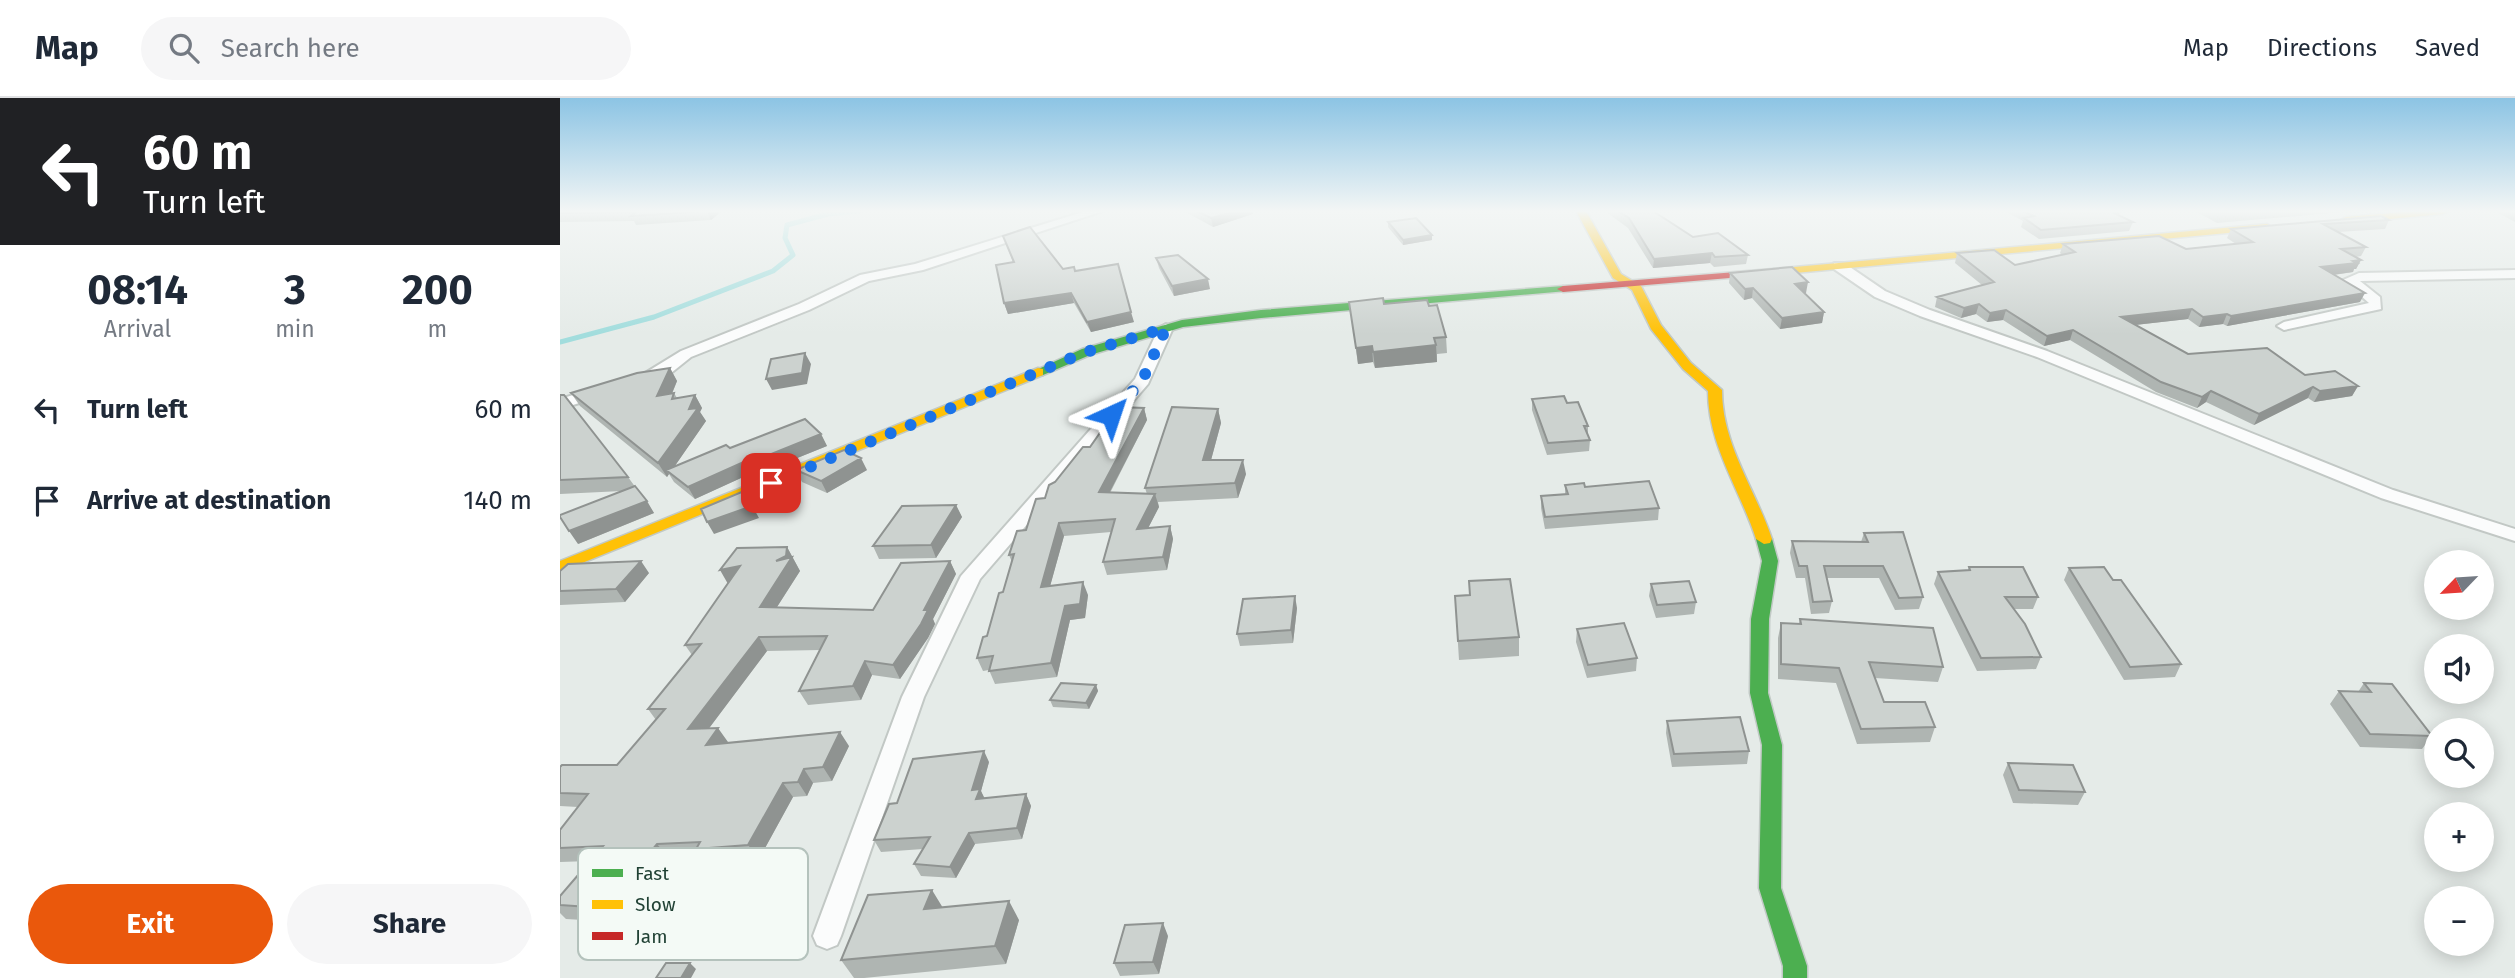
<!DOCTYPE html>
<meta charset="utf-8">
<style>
:root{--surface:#fff;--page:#f6f6f7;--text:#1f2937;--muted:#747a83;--line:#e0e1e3;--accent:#ea580c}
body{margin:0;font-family:"Fira Sans",sans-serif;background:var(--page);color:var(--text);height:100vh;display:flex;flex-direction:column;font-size:26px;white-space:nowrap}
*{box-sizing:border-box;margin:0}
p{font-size:23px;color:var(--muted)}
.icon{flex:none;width:38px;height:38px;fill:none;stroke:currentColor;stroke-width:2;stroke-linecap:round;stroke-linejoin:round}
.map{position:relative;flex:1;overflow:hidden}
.side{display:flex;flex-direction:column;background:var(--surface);width:560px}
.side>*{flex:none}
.hud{background:#202124;color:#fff;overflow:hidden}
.needle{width:46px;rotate:245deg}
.buttons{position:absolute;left:1864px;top:452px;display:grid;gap:14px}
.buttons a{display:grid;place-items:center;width:70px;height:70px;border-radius:50%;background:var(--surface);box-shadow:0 4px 18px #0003;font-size:35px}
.pin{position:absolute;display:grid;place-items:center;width:60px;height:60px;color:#fff;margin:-30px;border-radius:14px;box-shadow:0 4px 10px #0006}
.me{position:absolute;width:77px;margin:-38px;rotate:42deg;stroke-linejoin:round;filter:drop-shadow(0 0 5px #0008)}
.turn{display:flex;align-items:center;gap:24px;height:147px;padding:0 28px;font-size:32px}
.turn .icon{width:91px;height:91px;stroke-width:2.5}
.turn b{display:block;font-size:49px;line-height:60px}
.eta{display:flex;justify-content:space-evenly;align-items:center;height:119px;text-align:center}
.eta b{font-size:42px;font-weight:700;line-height:49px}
.primary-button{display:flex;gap:14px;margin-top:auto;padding:14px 28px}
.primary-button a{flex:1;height:80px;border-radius:42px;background:var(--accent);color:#fff;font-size:28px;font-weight:700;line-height:80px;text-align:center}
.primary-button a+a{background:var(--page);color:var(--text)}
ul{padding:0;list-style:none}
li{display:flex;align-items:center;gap:21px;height:91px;padding:0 28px}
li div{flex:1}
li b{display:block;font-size:26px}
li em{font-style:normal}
header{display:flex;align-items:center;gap:42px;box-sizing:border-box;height:98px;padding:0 35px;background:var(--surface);border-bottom:2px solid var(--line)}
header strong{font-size:33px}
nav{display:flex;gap:38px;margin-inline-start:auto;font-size:24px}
.search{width:490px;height:63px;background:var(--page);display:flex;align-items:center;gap:18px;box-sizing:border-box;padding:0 24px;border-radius:38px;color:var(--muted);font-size:26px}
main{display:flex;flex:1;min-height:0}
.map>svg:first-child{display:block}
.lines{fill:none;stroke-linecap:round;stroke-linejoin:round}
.stream{stroke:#a2dddd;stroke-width:5}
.street-casing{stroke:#c2c8c5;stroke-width:4}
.fast-casing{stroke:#c1c9c5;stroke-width:3}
.slow-casing{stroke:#c1c9c5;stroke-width:3}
.jam-casing{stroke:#c1c9c5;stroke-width:3}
.street{fill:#fbfcfc;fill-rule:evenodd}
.fast{fill:#4caf50;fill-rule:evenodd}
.slow{fill:#ffc107;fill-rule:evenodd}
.jam{fill:#c62828;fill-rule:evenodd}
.wall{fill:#afb5b2}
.shaded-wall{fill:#8f9391}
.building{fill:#ccd2cf;stroke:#8f9391;stroke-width:2}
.route{stroke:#1a73e8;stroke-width:12;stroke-dasharray:0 21.6}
.key{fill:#f4faf6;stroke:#b4c2bc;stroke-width:2}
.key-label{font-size:19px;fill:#204134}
</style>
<header>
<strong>Map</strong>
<div class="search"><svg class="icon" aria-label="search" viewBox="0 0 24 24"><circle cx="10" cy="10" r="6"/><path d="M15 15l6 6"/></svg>Search here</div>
<nav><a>Map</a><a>Directions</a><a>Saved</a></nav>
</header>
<main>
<section class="side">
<div class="hud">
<div class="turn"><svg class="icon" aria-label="left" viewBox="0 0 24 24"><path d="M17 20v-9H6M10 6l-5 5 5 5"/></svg><div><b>60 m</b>Turn left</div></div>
</div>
<div class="eta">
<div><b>08:14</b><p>Arrival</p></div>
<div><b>3</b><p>min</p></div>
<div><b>200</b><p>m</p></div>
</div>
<ul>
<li><svg class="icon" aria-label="left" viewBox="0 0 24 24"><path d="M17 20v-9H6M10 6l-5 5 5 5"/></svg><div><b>Turn left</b></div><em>60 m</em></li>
<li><svg class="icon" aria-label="arrive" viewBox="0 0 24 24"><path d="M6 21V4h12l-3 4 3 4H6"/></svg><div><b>Arrive at destination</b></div><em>140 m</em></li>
</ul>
<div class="primary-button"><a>Exit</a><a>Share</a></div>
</section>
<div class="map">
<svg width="1955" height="880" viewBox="0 0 1955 880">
<rect width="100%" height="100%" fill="#e5ebe8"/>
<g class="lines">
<!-- stream -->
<path class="stream" d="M0 244 94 219 213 173 233 157 225 140 227 127 268 116 299 113"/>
<!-- street casing -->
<g class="street-casing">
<path id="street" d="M526 113H543L363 172 309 183 249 212 131 259 111 275 85 285 77 280 121 253 239 206 300 177 355 166Z
M1274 165H1284L1325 193 1370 212 1487 253 1833 392 1955 431V443L1821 400 1477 259 1360 218 1315 199 1274 171Z
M1955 172V180L1800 183 1820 199 1821 211 1724 232 1717 228 1724 224 1809 205 1783 182 1799 175Z
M606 226 613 230 588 286 420 481 364 599 281 838 277 847 267 851 257 847 253 838 342 599 401 478 575 281 599 230Z
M39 289 45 291V297L0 311V301Z"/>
</g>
<!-- fast casing -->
<g class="fast-casing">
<path id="fast" d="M1003 188 1009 191 1007 193 701 220 623 229 530 257 483 277 478 278 472 274 522 251 622 222 701 212Z
M1204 436 1212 441 1218 463 1209 521 1208 595 1222 647 1221 790 1247 868V880H1223V868L1199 790 1202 647 1190 595 1191 521 1202 463 1196 441Z"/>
</g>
<!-- slow casing -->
<g class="slow-casing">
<path id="slow" d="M1016 113H1026L1061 176 1081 188 1101 227 1131 265 1162 292C1162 347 1195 390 1212 441L1210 445 1204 446 1196 441C1180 391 1148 348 1148 293L1123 271 1091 231 1072 192 1053 180Z
M1855 113H1888L1883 116 1786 125 1781 122 1786 119Z
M1707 126 1712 129 1711 131 1213 177 1208 174 1213 171Z
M478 270 483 271V277L0 474V463Z"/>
</g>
<!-- jam casing -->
<g class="jam-casing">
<path id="jam" d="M1213 171 1217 172V176L1003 194 997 191 1003 188Z"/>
</g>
<!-- street -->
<use href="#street" class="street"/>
<!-- fast -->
<use href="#fast" class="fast"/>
<!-- slow -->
<use href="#slow" class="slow"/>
<!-- jam -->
<use href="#jam" class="jam"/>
</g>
<!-- wall -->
<path class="wall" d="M0 113H162L151 122 76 127 74 123 0 124Z
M624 113H693V116L653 129Z
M1045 113H1093L1133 139 1188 157 1186 166 1154 169 1150 165 1093 170 1068 130Z
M1445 113H1560L1558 116 1573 124 1569 133 1479 141 1461 129 1463 123Z
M1635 113H1793L1657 125Z
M1935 113H1955V124Z
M1829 122 1825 131 1778 134 1806 149 1801 158 1796 159 1801 162 1796 171H1794L1793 174 1774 177 1800 204 1667 228 1663 226 1639 229 1628 221 1575 227 1628 256 1798 288 1792 298 1754 304 1748 300 1694 327 1646 304 1637 310 1596 294 1510 242 1484 248 1443 222 1427 224 1416 216 1401 220 1375 209 1377 199 1422 187 1395 165 1397 155 1455 167 1502 157 1500 155 1503 146 1626 151 1676 146 1667 140 1671 131Z
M828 124 872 137V142L843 147 828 129Z
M443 138 503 171 515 173 574 224 531 234 514 205 448 216 444 205 453 164Z
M596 160 650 191 614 198 599 170Z
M1170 175 1246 195H1244L1264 214 1262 225 1220 231 1192 200 1184 202 1169 185Z
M789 204 869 208 886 239 887 255 877 256V264L815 270 813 264 798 266Z
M110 270 117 283 112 296 114 295 117 300 135 297 142 310 140 314 146 323 114 369 170 350 261 336 267 348 210 371 205 369 135 401 114 384 109 376 107 379 20 308 11 295Z
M0 297 68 379 94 415 18 446 62 393 0 396Z
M972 301 1007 305 1028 328V337L1030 342 1029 353 987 357 972 312Z
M584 310 587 322 550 395 587 396 585 390 658 311 661 325 651 362 686 376 678 400 598 404 599 409 588 430 610 428 613 441 607 472 547 477 543 464 551 434 504 438 490 488 528 497 525 520 510 522 497 579 435 586 429 572 423 573 417 560 427 538 443 494 452 464 449 457 495 384 530 349Z
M236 372H307L267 395 242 384Z
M1005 387 1099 410 1098 422 985 431 981 410V398L1005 396Z
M396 407 402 419 376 460 319 461 313 448Z
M1304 435 1363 499 1359 511 1335 512 1319 480H1267L1272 503 1269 515 1251 516 1245 480H1236L1230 455 1232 443 1301 444Z
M227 449 240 473 217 509 313 512 390 463 396 476 373 521 375 526 368 540 340 581 312 577 301 602 248 607 239 593 260 552 207 553 149 630 168 645 289 648 272 683 253 685 247 698 233 699 199 761 147 765 142 759 109 760 57 824 6 821 0 815V798L30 763 0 764V732L18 709 0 708V669L57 667 96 622 88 611 132 557 125 547Z
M1409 469 1478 499 1473 511H1454L1481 559 1476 571 1417 573 1374 486 1378 474 1408 472Z
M1509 470 1553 482 1621 566 1615 579 1564 582 1504 482Z
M0 473 89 475 65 504 0 507Z
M1091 486 1136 504 1134 516 1096 520 1089 498Z
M895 498 959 539V558L899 562Z
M737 510 733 545 680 548 677 536Z
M1240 521 1383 569 1378 584 1315 580 1324 604 1375 629 1370 644 1297 646 1276 585 1218 581V540L1221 525 1239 526Z
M1017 531 1077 560 1076 573 1027 580 1016 544Z
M1804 585 1872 638 1862 651 1800 649 1770 606 1779 593 1798 594Z
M536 587 538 593 529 611 493 609 490 602Z
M1107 623 1189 653 1187 666 1112 669 1106 635Z
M429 664 421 693 424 701 466 696 471 708 462 741 415 746 396 780 361 778 354 766 363 751 321 754 314 742 337 705Z
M1448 665 1525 694 1518 707 1453 705 1443 677Z
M383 809 459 822 446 866 304 880H294L281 862Z
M608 838 599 876 560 878 554 865Z"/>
<!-- shaded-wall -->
<path class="shaded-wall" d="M147 113H162L151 122Z
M676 113H693V116L653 129 651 120Z
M1544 113H1560L1559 116 1542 119Z
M872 137V142L843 147V142Z
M1152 155 1150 165 1093 170 1094 161Z
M1801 162 1796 171H1794L1793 174 1757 179 1761 169Z
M648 181 650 191 614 198 612 188Z
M1248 184 1246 195 1234 197 1235 186Z
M1193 190 1192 200 1184 202 1185 191Z
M511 195 514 205 448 216 444 205Z
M1805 195 1800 204 1667 228 1671 218Z
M1419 206 1416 216 1401 220 1404 210Z
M1632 211 1628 221 1557 229 1561 219Z
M1446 212 1443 222 1427 224 1430 215Z
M571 214 574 224 531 234 527 224Z
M1264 214 1262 225 1220 231 1222 220Z
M1667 216 1663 226 1639 229 1643 219Z
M1513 232 1510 242 1484 248 1487 238Z
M876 247 877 264 815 270 813 254Z
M812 248 813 264 798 266 796 250Z
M245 255 251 266 247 286 212 292 206 281Z
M110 270 117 283 105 312 97 298Z
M1798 288 1792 298 1754 304 1760 293Z
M1753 289 1748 300 1694 327 1699 316Z
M1651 293 1646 304 1637 310 1642 299Z
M135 297 142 310 140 314 146 323 110 375 106 372 109 376 107 379 98 365 129 311Z
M584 310 587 322 543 407 539 394Z
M658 311 661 325 647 377 643 362Z
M261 336 267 348 210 371 204 359Z
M199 357 205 369 135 401 128 389Z
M301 360 307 372 267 395 261 383Z
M683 362 686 376 678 400 675 385Z
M184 393 199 420 154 436 147 424Z
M595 396 599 409 581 444 577 431Z
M87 403 94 415 18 446 9 433Z
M396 407 402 419 376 460 371 447Z
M499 425 504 438 486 503 481 489Z
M610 428 613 441 607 472 603 459Z
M227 449 240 473 208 523 200 509 216 463Z
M81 463 89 475 65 504 56 491Z
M390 463 396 476 373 521 375 526 368 540 340 581 333 567Z
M180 468 168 486 160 472Z
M523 484 528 497 525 520 510 522 497 579 491 565 505 508Z
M735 498 737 510 733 545 731 532Z
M199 539 207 553 138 645 128 631Z
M305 563 312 577 301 602 293 588Z
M536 587 538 593 529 611 526 605Z
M158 630 168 644 156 661 146 647Z
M280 634 289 648 272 683 263 669Z
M424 653 429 664 421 693 426 703 422 713 412 692Z
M244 671 253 685 247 698 238 684Z
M223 685 233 699 199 761 188 747Z
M466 696 471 708 462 741 457 730Z
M409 735 415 746 396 780 390 769Z
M97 746 109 760 57 824 44 810Z
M372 792 383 810 364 811Z
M449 803 459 822 446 866 435 848Z
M603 825 608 838 599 876 593 864Z
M130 865 136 871 131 880H121Z"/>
<!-- building -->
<path class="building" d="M0 113H145L71 118 76 114 0 115Z
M637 113H676L651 120Z
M1058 113H1093L1133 139 1158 135 1188 157 1155 159 1152 155 1094 161 1069 120Z
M1463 113H1550L1573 124 1481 132 1464 120 1474 118Z
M1821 118 1829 122 1763 126 1806 149 1781 151 1801 162 1793 163 1797 165 1761 169 1805 195 1671 218 1667 216 1643 219 1632 211 1561 219 1628 256 1707 250 1745 277 1775 273 1798 288 1760 293 1753 289 1699 316 1651 293 1642 299 1601 284 1513 232 1487 238 1446 212 1430 215 1419 206 1404 210 1377 199 1434 184 1397 155 1434 152 1455 167 1515 154 1503 146 1599 138 1626 151 1693 144 1671 131Z
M856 120 872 137 843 142 828 124Z
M470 129 503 171 514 169 515 173 558 166 571 214 527 224 511 195 444 205 436 167 454 164 443 138Z
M618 157 648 181 612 188 596 160Z
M1232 169 1248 184 1235 186 1264 214 1222 220 1193 190 1185 191 1170 175Z
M823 200 824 206 867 202 869 208 877 207 886 239 874 240 876 247 813 254 812 248 796 250 789 204Z
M245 255 242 275 206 281 211 261Z
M110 270 97 298 114 295 112 301 135 297 129 311 138 310 98 365 11 295 77 275Z
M0 297H4L68 379 0 382Z
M1004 298 1007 305 1018 304 1028 328H1024L1030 342 988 345 972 301Z
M558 309 584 310 539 394 595 396 577 431 610 428 603 459 543 464 555 421 499 425 481 489 523 484 520 506 505 508 491 565 429 573 433 558 417 560 423 539 427 538 439 495 443 494 454 456 449 457 457 433 466 432 476 401 485 400 489 387 495 384 523 349H530Z
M612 309 658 311 643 362H683L675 385 585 390Z
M245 321 261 336 204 359 199 357 128 389 106 372 166 347 170 350Z
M284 352 301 360 261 383 236 372Z
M1089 383 1099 410 985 419 981 398 1008 396 1005 387 1024 385 1025 389Z
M75 388 87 403 9 433 0 419V417Z
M184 393 192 408 147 424 141 411Z
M396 407 371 447 313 448 342 408Z
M1343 434 1363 499 1339 500 1323 468H1264L1272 503 1253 504 1247 468H1239L1232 443 1308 444 1304 435Z
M227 449 226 458 216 463 232 459 200 509 313 512 341 465 390 463 364 512H368L361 526 333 567 305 563 293 588 239 593 267 538 199 539 128 631 158 630 146 647 280 634 263 669 244 671 238 684 223 685 188 747 136 751 140 744 97 746 44 810 0 807V798L43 748 0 750V732L28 696 0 695V669L2 667H57L105 611H88L141 546 125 547 180 468 160 472 177 450Z
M81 463 56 491 0 493V473L8 466Z
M1409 469H1463L1478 499H1445L1465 526 1481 559 1421 560 1378 474 1410 472Z
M1544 469 1553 482H1561L1621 566 1570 569 1509 470Z
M950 481 959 539 898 543 895 498 910 497 909 483Z
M1129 483 1136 504 1097 507 1091 486Z
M735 498 731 532 677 536 683 501Z
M1240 521 1373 530 1383 569 1309 564 1324 604H1365L1375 629 1301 631 1279 570 1221 566V525L1241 526Z
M1064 525 1077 560 1028 567 1017 531Z
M501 585 536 587 526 605 490 602Z
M1804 585 1832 586 1872 638 1810 636 1779 593 1811 594Z
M1180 619 1189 653 1114 656 1107 623Z
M424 653 412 692 420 691 416 701 466 696 457 730 409 735 390 769 354 766 370 739 314 742 329 706 337 705 353 661Z
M1448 665 1513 667 1525 694 1459 692Z
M372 792 364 811 449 803 435 848 281 862 308 797Z
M603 825 593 864 554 865 565 827Z
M106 865H130L121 880H96Z"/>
<!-- sky -->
<linearGradient id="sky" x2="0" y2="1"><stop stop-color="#8cc4e4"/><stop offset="0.48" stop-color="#f3f6f5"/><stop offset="1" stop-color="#f3f6f5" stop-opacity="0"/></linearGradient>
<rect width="1955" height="236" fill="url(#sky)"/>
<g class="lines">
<!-- route -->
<path class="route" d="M211 385 526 254 606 230 582 283 551 317"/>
</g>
<!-- legend -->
<rect x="18" y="750" width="230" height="112" rx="10" class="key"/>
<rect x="32" y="771" width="31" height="8" fill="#4caf50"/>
<rect x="32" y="802" width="31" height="9" fill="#ffc107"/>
<rect x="32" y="834" width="31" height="8" fill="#c62828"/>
<g class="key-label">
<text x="75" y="782">Fast</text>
<text x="75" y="813">Slow</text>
<text x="75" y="845">Jam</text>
</g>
</svg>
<div class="buttons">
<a><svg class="needle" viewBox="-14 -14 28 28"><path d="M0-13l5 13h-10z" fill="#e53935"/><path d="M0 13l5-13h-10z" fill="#747a83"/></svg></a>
<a><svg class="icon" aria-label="sound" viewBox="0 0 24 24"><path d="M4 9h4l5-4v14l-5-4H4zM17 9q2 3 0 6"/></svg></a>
<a><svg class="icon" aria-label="search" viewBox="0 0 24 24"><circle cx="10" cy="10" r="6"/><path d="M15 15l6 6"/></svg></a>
<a>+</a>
<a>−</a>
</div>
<div class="pin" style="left:211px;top:385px;background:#d93025"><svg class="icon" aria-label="arrive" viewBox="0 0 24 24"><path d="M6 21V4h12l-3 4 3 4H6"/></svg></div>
<svg class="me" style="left:551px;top:317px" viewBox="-20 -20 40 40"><path d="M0-17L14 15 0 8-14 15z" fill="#1a73e8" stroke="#fff" stroke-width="4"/></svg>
</div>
</main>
